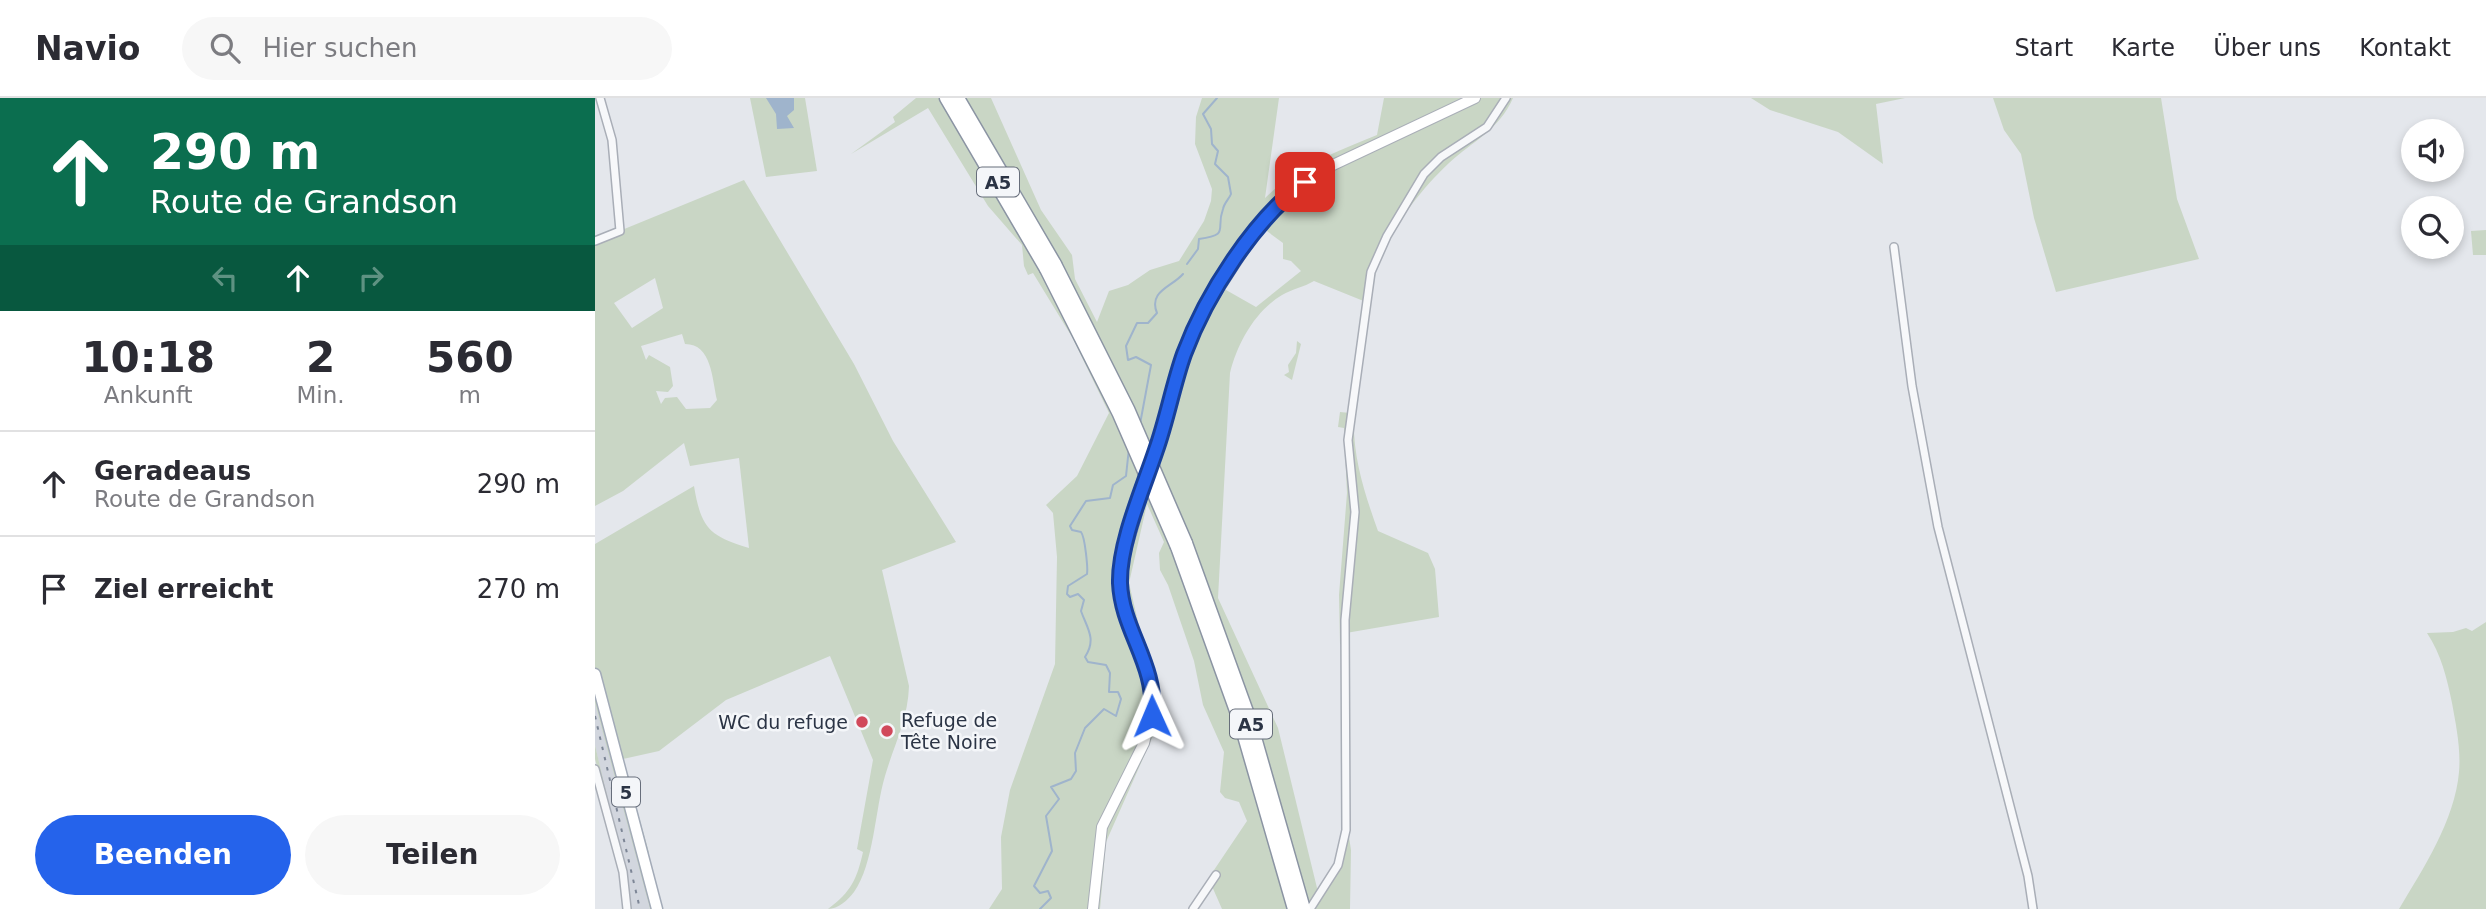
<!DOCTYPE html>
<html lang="de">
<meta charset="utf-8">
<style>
:root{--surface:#fff;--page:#f7f7f7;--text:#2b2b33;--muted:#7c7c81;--line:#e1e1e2;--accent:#2563eb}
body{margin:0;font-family:"DejaVu Sans",sans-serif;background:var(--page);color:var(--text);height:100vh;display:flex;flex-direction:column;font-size:26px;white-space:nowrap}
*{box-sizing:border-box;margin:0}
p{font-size:23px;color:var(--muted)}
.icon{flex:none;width:38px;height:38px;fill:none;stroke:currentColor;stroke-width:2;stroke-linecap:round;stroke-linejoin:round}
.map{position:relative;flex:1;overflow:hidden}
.details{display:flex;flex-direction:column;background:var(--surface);width:595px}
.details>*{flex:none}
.hud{background:#0b6e4f;color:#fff;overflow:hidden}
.controls{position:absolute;left:1806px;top:21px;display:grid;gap:14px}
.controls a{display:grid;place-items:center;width:63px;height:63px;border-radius:50%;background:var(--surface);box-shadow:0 4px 10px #0003;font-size:35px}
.pin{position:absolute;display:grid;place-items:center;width:60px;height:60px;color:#fff;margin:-30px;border-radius:14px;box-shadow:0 4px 10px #0006}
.me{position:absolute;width:77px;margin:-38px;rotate:359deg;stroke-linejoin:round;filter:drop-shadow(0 0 5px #0008)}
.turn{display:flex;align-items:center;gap:24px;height:147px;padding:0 35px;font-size:32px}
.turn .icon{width:91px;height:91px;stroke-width:2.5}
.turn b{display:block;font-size:49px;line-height:60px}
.lanes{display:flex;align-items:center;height:66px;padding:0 35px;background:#0003;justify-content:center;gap:35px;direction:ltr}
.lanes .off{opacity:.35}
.eta{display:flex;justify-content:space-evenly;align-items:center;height:119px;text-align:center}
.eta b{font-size:42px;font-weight:600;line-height:49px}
.button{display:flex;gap:14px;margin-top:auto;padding:14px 35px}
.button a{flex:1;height:80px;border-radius:42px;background:var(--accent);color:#fff;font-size:28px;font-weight:600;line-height:80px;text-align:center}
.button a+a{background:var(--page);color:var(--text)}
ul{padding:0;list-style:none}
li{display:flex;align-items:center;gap:21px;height:105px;padding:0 35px;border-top:2px solid var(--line)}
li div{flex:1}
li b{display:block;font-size:26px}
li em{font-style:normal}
header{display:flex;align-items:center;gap:42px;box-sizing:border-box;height:98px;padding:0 35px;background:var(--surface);border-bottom:2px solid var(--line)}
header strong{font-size:33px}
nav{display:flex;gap:38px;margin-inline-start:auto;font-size:24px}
.search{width:490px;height:63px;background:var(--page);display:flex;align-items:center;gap:18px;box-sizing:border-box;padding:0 24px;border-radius:38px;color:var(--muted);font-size:26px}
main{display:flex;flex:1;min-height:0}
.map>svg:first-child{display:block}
.built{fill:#d2d6de}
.green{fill:#c9d6c5;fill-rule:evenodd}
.water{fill:#9fb4cc}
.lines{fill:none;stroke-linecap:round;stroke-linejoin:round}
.stream{stroke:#9fb4cc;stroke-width:2}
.street-casing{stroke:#a9aeb7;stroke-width:10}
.secondary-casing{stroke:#a9aeb7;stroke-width:12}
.primary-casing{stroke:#a3abb8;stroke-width:13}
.highway-casing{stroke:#8b94a3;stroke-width:15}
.street{stroke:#f7f8fa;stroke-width:7}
.secondary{stroke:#fff;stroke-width:10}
.primary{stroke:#fff;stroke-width:10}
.highway{stroke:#fff;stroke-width:12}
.rail{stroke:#7d8696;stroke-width:2;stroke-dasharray:3.5 7;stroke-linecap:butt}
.highway-bridge-casing{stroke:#8b94a3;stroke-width:15;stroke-linecap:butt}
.highway-bridge{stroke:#fff;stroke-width:12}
.route-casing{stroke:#184099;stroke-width:18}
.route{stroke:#2563eb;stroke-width:12}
.poi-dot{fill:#d1495b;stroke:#f4f6f9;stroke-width:2.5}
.labels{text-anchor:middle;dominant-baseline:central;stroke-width:5;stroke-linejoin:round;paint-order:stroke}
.shield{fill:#f4f6f9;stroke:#676e7b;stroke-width:2}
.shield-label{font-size:18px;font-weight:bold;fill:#2b3445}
.poi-label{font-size:19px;fill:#2b3445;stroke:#f4f6f9;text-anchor:start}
</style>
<header>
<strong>Navio</strong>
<div class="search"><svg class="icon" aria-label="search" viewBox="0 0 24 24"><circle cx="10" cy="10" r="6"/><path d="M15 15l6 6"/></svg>Hier suchen</div>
<nav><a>Start</a><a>Karte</a><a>Über uns</a><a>Kontakt</a></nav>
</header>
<main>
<section class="details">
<div class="hud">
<div class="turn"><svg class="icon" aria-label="ahead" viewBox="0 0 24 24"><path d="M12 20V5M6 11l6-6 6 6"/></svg><div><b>290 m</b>Route de Grandson</div></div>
<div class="lanes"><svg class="icon off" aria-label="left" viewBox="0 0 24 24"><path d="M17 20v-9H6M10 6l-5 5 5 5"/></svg><svg class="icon" aria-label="ahead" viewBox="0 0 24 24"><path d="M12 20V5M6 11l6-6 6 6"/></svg><svg class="icon off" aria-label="right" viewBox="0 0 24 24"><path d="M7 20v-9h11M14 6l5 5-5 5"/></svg></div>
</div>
<div class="eta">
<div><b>10:18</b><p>Ankunft</p></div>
<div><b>2</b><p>Min.</p></div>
<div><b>560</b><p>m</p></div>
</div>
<ul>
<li><svg class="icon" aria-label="ahead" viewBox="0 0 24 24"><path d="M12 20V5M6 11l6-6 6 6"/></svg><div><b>Geradeaus</b><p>Route de Grandson</p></div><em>290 m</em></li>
<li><svg class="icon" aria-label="arrive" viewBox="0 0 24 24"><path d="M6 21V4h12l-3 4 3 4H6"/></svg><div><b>Ziel erreicht</b></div><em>270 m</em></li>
</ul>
<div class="button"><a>Beenden</a><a>Teilen</a></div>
</section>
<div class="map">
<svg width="1891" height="811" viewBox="0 0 1891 811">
<rect width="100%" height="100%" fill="#e4e7ec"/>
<!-- built -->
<path class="built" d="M0 605 32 718 55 811H36L0 647Z"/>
<!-- green -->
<path class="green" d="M155 0H210L222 73 171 79Z
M321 0H396L446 112 477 157 480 181 502 224 514 193 533 187 555 172 584 163 609 123 616 103 617 91 600 46 601 19 607 0H684L670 100C703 68 740 54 782 37L789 0H918C904 32 878 43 854 65 824 93 794 133 781 172L759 316C757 357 769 394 783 433L833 455 840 471 844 519 751 535 750 548 745 546 744 497 752 395 749 330 743 329 745 314 755 315 771 204 719 183C709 189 697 191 687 197 660 213 642 246 635 275L623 500 683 630 723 794 743 767 751 719 756 752 755 811H627L616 786 617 775 652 723 644 704 630 700 625 694 629 654 608 607 599 563 573 487 565 472 564 455 569 444 552 406 534 485 544 528 564 588 562 629 511 744 505 811H394L407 791 406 739 415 692 460 566 462 459 458 415 451 407 482 378 514 315 477 239 438 175 433 177 429 168 427 147 393 108 333 10 256 56 300 24 298 19ZM665 128 688 145V161L696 163 706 173 661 209 624 188Z
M1156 0H1310L1281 6 1288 66 1243 34 1175 12Z
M1398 0H1566L1582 101 1604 161 1461 194 1439 120 1426 56 1409 32Z
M149 82 259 266 298 343 361 444 287 472 314 588C313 621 299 647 290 678 280 711 279 766 259 794 253 802 243 811 233 811 256 794 262 781 268 754L262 751 278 662 235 558 131 602 64 653 28 661 54 755 48 756 56 786 60 784 67 811H55L0 605V446L99 388C106 430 114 438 154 450L144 360 95 368 89 345 28 393 0 408V143ZM60 180 68 210 37 230 19 205ZM87 236 90 246C117 246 117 281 122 302L115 310 91 311 82 299 70 300 66 306 61 293 73 294 78 288 75 269 54 257 51 262 46 248Z
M1891 132V157H1878L1876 133Z
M702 243 706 246 697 282 689 277 694 274 693 267 701 255Z
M1891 524V811H1804C1828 771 1860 722 1864 674 1866 651 1861 627 1857 605 1852 580 1846 556 1832 535L1858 534 1871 530 1877 533Z
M0 647 26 757 0 661Z"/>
<!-- water -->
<path class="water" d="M171 0H199V12L192 18 199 30 182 31 181 16Z"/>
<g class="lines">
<!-- stream -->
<path class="stream" d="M592 166 603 151 604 141C636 136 620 132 628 111 629 105 634 101 636 96L633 79 620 66 623 53 617 46 616 31 608 16 622 0
M545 326 556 267 541 259 533 262 531 248 542 225H553L562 215C553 193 577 189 588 176
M445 811 456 800 453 793 445 795 439 788 457 753 451 718 464 701 456 689 476 681 481 673 480 655 490 630 509 611 521 618 526 601 523 594H514L515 575 511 567 493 564 490 559C502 541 492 530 486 513L489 502 483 496 475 499 472 496 473 488 492 476C493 470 490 439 486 434L477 432 475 428 491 403 515 400 518 387 531 378 534 350"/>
<!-- street casing -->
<g class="street-casing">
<path id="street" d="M0 143 25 133 17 42 5 0
M1299 149 1317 288 1343 429 1433 778 1438 811
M0 671 28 774 32 811
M598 811 621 777
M715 811 743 767 751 732 750 522 760 414 753 342 776 174 792 138 829 76 846 59 892 29 911 0"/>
</g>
<!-- secondary casing -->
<g class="secondary-casing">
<path id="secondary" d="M498 811 507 729 549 645 559 603 554 574 527 501V467L580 284 601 226 665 127 697 93 738 67 880 0"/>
</g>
<!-- primary casing -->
<g class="primary-casing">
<path id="primary" d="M0 576 62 811"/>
</g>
<!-- highway casing -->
<g class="highway-casing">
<path id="highway" d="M351 0 451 171
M363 0 460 166
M591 445 655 622 709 811
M582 449 645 624 699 811"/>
</g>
<!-- street -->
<use href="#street" class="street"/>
<!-- secondary -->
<use href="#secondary" class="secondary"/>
<!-- primary -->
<use href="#primary" class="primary"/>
<!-- highway -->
<use href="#highway" class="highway"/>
<!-- rail -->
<path class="rail" d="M0 618 45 811"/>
<!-- highway-bridge casing -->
<g class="highway-bridge-casing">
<path id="highway-bridge" d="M460 166 533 311 591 445
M451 171 524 316 582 449"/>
</g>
<!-- highway-bridge -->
<use href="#highway-bridge" class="highway-bridge"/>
</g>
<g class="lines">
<!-- route casing -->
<g class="route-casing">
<path id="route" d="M557 618C562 566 527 533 525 485 524 445 548 391 561 352 572 321 578 287 589 256 611 197 659 121 710 84"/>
</g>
<!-- route -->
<use href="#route" class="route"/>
</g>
<!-- markers -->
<g class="poi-dot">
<circle cx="267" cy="624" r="7"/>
<circle cx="292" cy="633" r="7"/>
</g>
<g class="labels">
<!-- shield labels -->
<g class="shield">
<rect x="382" y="69.5" width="42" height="29" rx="5"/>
<rect x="635" y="611.5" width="42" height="29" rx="5"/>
<rect x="17" y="679.5" width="28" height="29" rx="5"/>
</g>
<g class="shield-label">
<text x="403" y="84">A5</text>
<text x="656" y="626">A5</text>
<text x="31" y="694">5</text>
</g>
<!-- poi labels -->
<g class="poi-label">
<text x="306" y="622">Refuge de<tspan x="306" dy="22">Tête Noire</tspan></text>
<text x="253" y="624" text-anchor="end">WC du refuge</text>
</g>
</g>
</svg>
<div class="controls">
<a><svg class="icon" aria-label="sound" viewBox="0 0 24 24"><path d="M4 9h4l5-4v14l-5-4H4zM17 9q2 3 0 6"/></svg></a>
<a><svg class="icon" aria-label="search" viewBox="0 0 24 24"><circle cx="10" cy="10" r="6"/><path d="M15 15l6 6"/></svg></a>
</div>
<div class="pin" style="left:710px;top:84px;background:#d93025"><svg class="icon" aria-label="arrive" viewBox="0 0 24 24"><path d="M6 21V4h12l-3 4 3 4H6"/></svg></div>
<svg class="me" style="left:557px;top:618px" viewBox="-20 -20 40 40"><path d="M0-17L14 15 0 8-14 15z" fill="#2563eb" stroke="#fff" stroke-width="4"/></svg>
</div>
</main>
